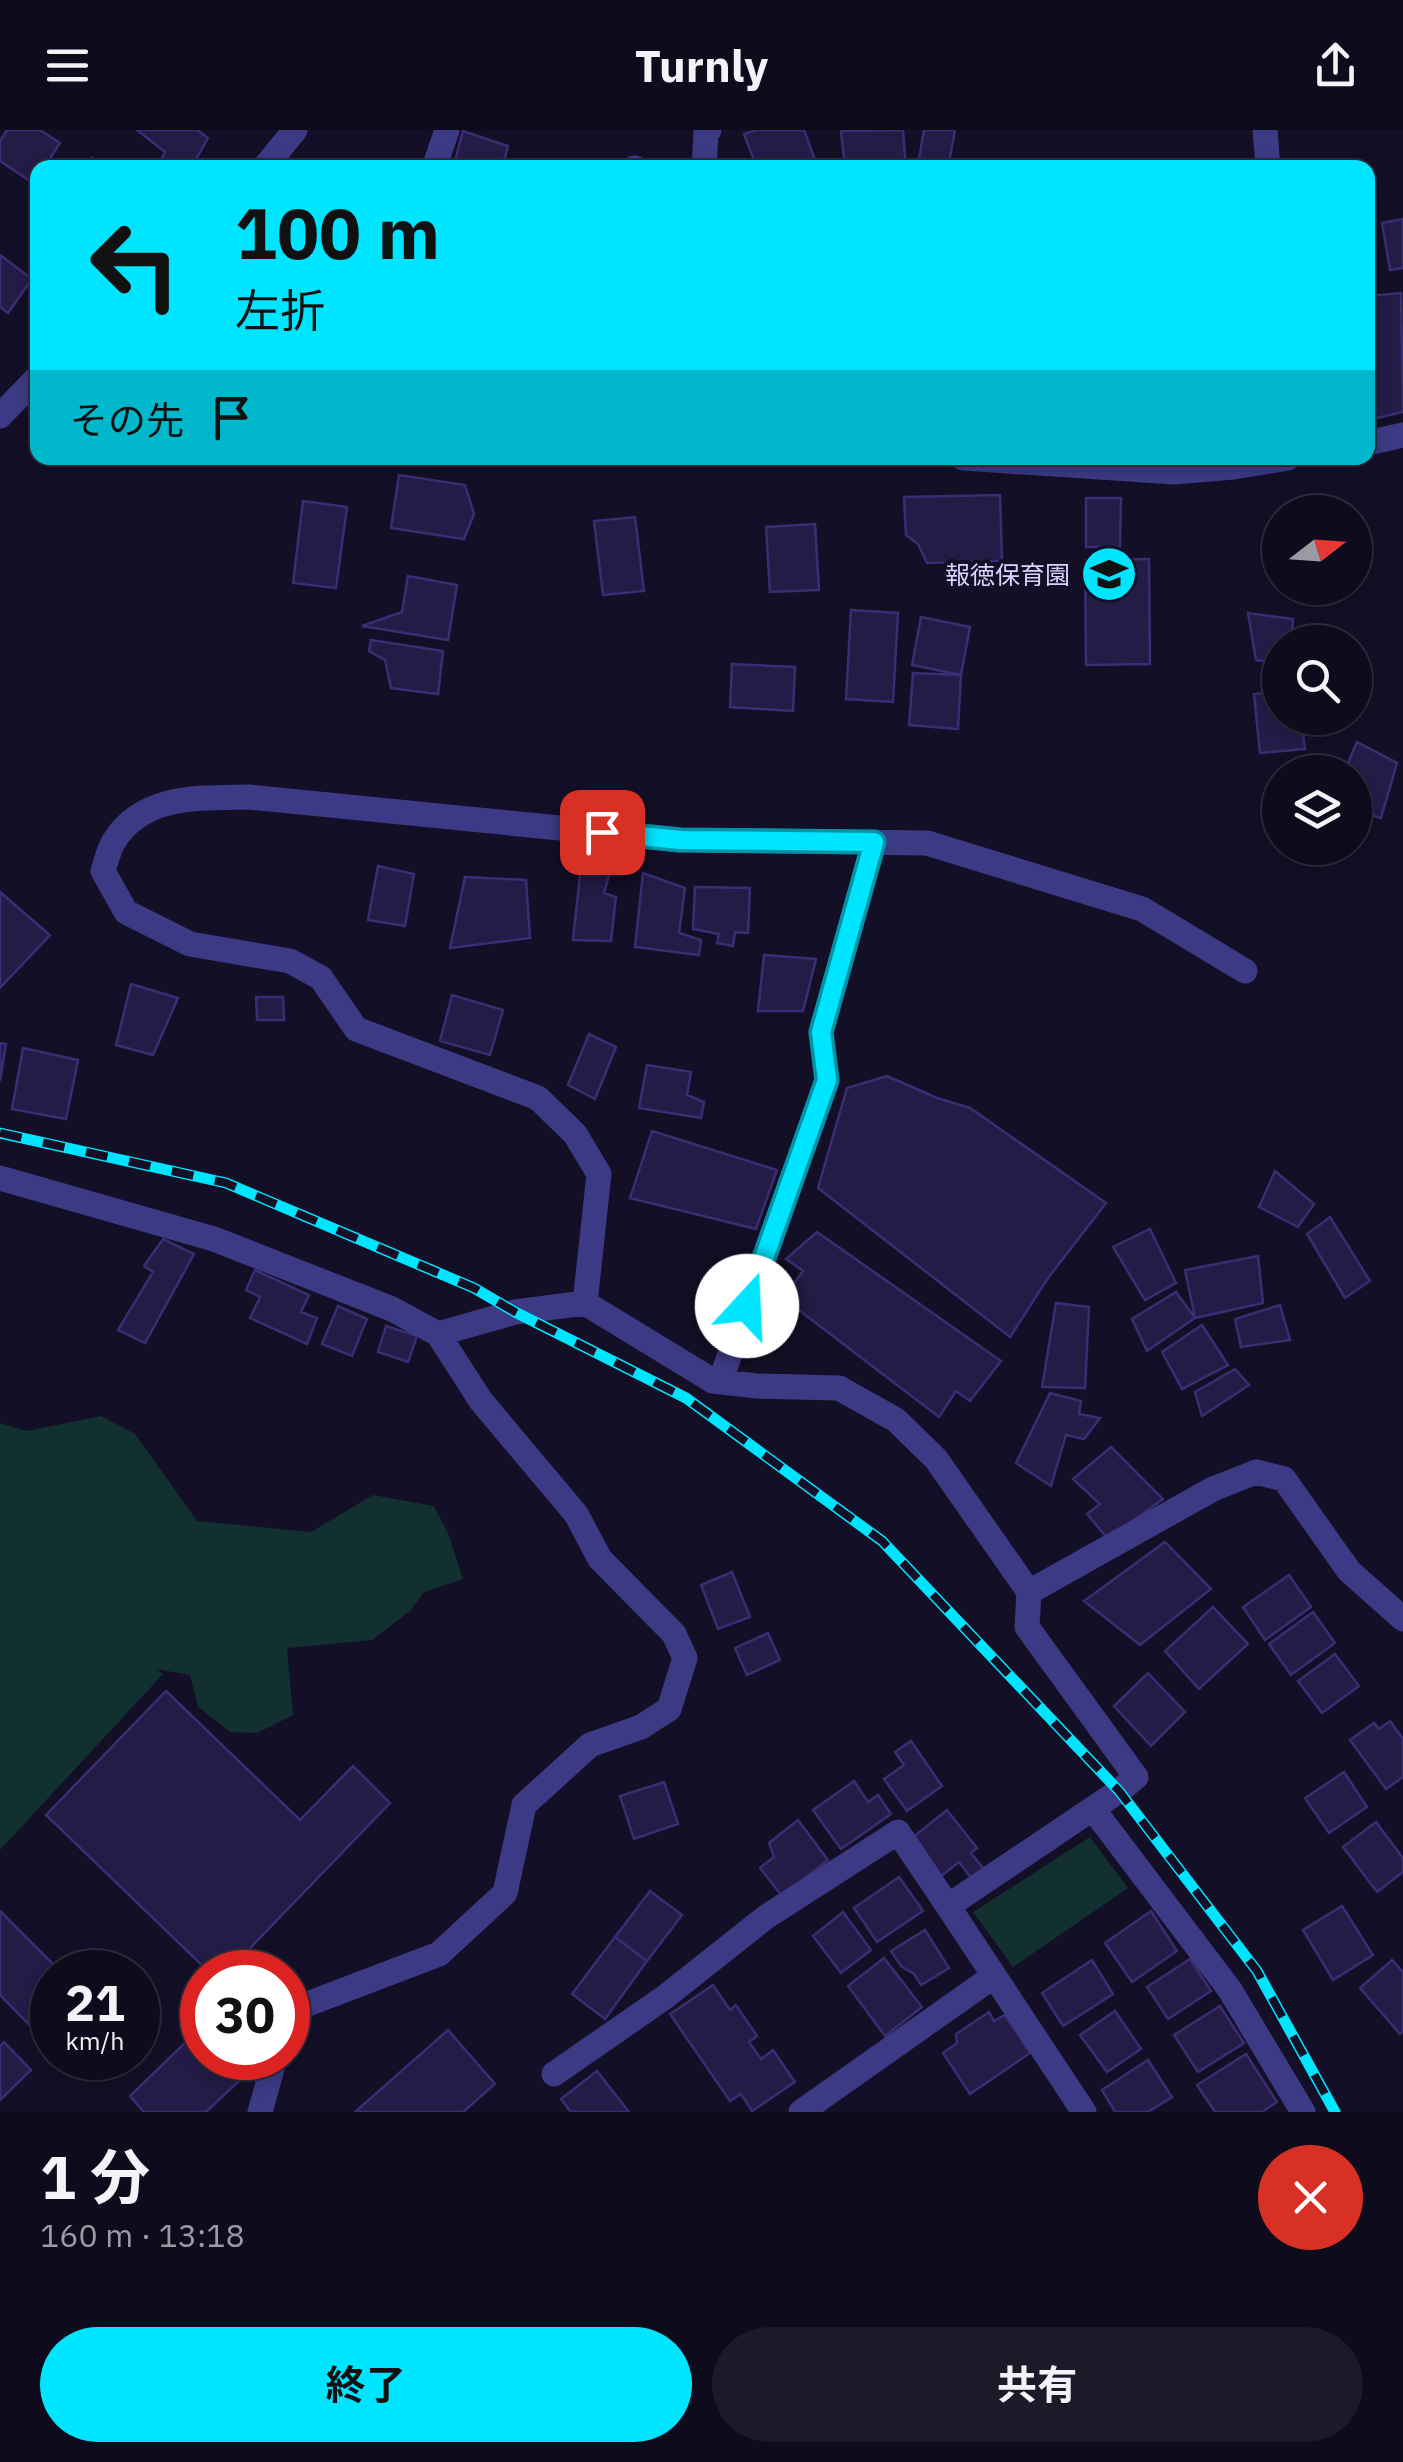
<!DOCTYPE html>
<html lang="ja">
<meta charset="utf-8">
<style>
:root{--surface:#0e0b1c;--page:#1c1929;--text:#f1f3f6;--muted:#9b9ba3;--line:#2e2b3b;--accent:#00e5ff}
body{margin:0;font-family:"IBM Plex Sans","Noto Sans JP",sans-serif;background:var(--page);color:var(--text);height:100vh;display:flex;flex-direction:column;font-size:38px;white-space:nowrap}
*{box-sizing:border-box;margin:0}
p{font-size:32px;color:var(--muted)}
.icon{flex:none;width:55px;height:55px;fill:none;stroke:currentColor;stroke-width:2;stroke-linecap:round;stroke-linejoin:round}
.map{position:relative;height:1982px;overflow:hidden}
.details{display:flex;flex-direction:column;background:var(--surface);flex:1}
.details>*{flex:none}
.hud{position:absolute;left:30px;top:30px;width:1345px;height:305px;border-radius:20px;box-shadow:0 5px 15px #0003,0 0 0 2px var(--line);background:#00e5ff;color:#111;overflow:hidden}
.needle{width:65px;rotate:73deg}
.tools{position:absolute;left:1262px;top:365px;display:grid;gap:20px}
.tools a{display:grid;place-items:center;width:110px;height:110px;border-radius:50%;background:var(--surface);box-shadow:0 5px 15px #0003,0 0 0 2px var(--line);font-size:50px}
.speed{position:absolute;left:30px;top:1820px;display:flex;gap:20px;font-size:50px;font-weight:700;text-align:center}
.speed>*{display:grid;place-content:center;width:130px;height:130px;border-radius:50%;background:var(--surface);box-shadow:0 5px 15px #0003,0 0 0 2px var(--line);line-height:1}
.speed small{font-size:25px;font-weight:400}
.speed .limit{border:15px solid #d22;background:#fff;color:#111}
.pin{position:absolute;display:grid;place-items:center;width:85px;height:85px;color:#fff;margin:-42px;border-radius:20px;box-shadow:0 5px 15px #0006}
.me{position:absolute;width:110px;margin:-55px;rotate:20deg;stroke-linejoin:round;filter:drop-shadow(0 0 8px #0008)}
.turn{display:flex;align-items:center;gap:35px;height:210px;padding:0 40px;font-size:45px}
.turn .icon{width:130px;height:130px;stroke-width:2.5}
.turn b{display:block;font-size:70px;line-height:85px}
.then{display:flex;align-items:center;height:95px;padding:0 40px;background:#0003;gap:20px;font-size:38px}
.round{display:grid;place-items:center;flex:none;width:105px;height:105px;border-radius:52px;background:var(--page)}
.overview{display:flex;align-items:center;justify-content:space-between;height:170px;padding:0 40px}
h1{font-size:60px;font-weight:700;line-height:75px}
.cta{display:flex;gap:20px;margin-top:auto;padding:20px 40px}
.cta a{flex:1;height:115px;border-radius:60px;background:var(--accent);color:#111;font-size:40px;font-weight:700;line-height:115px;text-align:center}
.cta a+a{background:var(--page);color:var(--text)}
header{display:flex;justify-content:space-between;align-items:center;height:130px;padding:0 40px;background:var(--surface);font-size:45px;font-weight:700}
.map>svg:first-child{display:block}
.green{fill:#12302f}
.building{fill:#241b47;stroke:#3b2d73;stroke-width:2.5}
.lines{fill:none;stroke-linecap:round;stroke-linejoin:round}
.minor{stroke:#3d3a85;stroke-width:25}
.rail-casing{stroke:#00e5ff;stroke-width:11}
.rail{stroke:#130f26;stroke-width:8;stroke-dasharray:22;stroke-linecap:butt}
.route-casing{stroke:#0095a6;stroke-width:25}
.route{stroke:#00e5ff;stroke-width:18}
.labels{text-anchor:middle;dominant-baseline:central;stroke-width:8;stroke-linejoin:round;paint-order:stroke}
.poi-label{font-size:25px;fill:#d9d4ff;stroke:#130f26;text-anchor:end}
</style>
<header><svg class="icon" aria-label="menu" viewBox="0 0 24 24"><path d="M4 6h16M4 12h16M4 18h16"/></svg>Turnly<svg class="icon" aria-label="share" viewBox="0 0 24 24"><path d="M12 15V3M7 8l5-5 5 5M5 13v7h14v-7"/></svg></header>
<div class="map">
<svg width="1403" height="1982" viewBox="0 0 1403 1982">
<rect width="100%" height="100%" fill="#130f26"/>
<!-- green -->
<path class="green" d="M101 1286 135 1304 197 1391 311 1402 373 1365 434 1376 448 1403 463 1449 424 1462 410 1481 372 1510 287 1518 293 1585 257 1603 230 1602 198 1577 190 1545 156 1539 163 1544 0 1720V1293L27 1301Z
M1090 1707 1128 1758 1013 1837 973 1782Z"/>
<!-- building -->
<path class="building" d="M7 0H40L60 13 44 38H38V47L33 53 0 31V11Z
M137 0H197L208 8 191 38H156L165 22Z
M756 0H804L818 38H757L744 4Z
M903 0 906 38H845L841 1Z
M924 0H955L948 38H923L918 35Z
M463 1 508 16 502 38H453Z
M92 28 104 38H84Z
M1403 89V138L1390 140 1382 93Z
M0 125 32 149 8 183 0 177Z
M1401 163 1403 282 1368 290V166Z
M399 345 465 355 474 384 464 409 391 398Z
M1000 365 1002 431 927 433 918 414 906 405 904 367Z
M1086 368H1121L1120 417H1086Z
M303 371 347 377 336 458 293 453Z
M635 387 644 461 603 465 594 391Z
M815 394 819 460 770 462 766 397Z
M1149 429 1150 534 1086 535 1085 430Z
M408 446 457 455 448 510 362 496 402 482Z
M851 480 898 483 893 572 846 569Z
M1248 483 1293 489 1291 512H1280V533L1256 530Z
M921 487 970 497 961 545 912 535Z
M371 510 443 521 438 564 391 558 385 530 369 521Z
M732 534 795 537 793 581 730 577Z
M913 543 961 545 958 599 909 595Z
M1280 561V588H1301L1305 619 1260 623 1254 564Z
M1357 612 1397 633 1381 688 1355 681V642H1344Z
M582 726 612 735 604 763 616 767 611 811 573 810Z
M378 736 414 744 405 796 368 790Z
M643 743 685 758 679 803 701 810 699 825 635 817Z
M465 747 526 750 530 808 450 818Z
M695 757 750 758 748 803 735 802 733 816 717 813 719 804 693 799Z
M0 762 50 805 0 858Z
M764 825 816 829 803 881H758Z
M131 854 178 868 153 925 116 915Z
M452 865 503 880 490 925 440 911Z
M256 867H283L284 890H257Z
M589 904 616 917 595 969 568 955Z
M0 913 6 914 0 951Z
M23 918 78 930 66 989 12 979Z
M647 935 691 942 687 965 704 972 701 988 639 978Z
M887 946 937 968 970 978 1106 1073 1048 1148 1010 1207 818 1058 847 958Z
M652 1001 777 1040 756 1099 630 1068Z
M1275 1041 1314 1074 1298 1097 1259 1077Z
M1330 1087 1370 1151 1345 1168 1307 1104Z
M1150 1099 1176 1153 1145 1170 1113 1117Z
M817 1102 1001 1231 970 1271 956 1261 939 1287 783 1168 803 1141 786 1129Z
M163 1109 194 1124 145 1213 118 1200 153 1142 144 1136Z
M1258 1126 1263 1173 1195 1188 1185 1140Z
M255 1140 309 1165 301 1182 317 1188 307 1214 250 1188 260 1167 246 1160Z
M1176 1162 1195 1188 1147 1221 1132 1189Z
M1056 1173 1089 1177 1085 1258 1042 1257Z
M1280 1175 1290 1210 1241 1217 1235 1189Z
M338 1176 367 1189 352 1226 322 1214Z
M1202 1195 1228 1235 1182 1259 1162 1222Z
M386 1196 417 1206 408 1232 378 1222Z
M1235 1239 1249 1255 1202 1286 1195 1262Z
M1050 1263 1081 1271 1079 1284 1100 1288 1084 1309 1066 1305 1051 1356 1016 1333Z
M1111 1317 1163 1369 1108 1409 1087 1384 1100 1374 1073 1349Z
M1165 1412 1211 1459 1140 1515 1084 1471Z
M732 1442 750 1487 718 1499 701 1455Z
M1289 1445 1311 1477 1265 1510 1243 1477Z
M1213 1477 1248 1514 1199 1559 1165 1521Z
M1313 1482 1335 1513 1291 1545 1269 1514Z
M768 1503 780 1530 747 1545 735 1518Z
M1335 1524 1359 1556 1322 1583 1298 1551Z
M1148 1543 1185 1582 1151 1616 1114 1576Z
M166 1561 300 1690 353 1636 390 1673 227 1842H209L46 1685Z
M1390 1591 1403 1609V1647L1386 1659 1350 1610 1374 1593 1379 1599Z
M911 1611 942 1656 907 1681 884 1649 904 1635 895 1622Z
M1344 1642 1367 1677 1329 1703 1305 1668Z
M854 1651 868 1672 878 1665 891 1684 841 1719 813 1680Z
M664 1652 678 1694 634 1709 620 1666Z
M947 1680 977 1718 971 1723 984 1739 972 1749 959 1732 941 1746 912 1708Z
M798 1690 828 1730 782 1766 760 1738 774 1727 769 1713Z
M1376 1692 1403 1728V1742L1377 1762 1343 1717Z
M899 1747 923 1781 877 1812 854 1778Z
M650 1761 682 1785 647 1831 615 1807Z
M1342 1776 1373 1825 1333 1850 1303 1800Z
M0 1781 61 1842H52V1918L0 1865Z
M1151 1781 1177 1821 1132 1852 1105 1813Z
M843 1782 871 1820 841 1843 813 1806Z
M925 1800 949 1838 921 1855 914 1844 901 1836 891 1821Z
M615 1807 647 1831 605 1889 572 1864Z
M884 1828 922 1877 885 1906 848 1856Z
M1190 1829 1211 1861 1168 1889 1147 1857Z
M1092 1830 1113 1864 1063 1896 1042 1863Z
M1392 1830 1403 1842V1901L1400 1904 1360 1858Z
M713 1855 730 1880 736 1875 757 1906 749 1912 761 1929 773 1920 795 1952 752 1981 741 1964 730 1971 670 1884Z
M1220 1876 1244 1913 1198 1942 1174 1905Z
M1115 1881 1141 1919 1107 1942 1080 1905Z
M989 1882 994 1891 1005 1885 1030 1923 970 1964 943 1923 957 1913 956 1904Z
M448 1900 495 1954 463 1982H355Z
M194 1904 202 1913V1928H216L239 1951 206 1982H144L130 1966Z
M4 1912 31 1940 0 1970V1916Z
M1246 1924 1277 1972 1262 1982H1215L1197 1955Z
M62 1928H103L83 1948Z
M1148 1930 1172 1967 1148 1982H1115L1102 1960Z
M597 1941 629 1982H571L561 1969Z"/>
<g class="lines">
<!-- minor -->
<path class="minor" d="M1265 0 1268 38
M264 38 295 0
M434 38 447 0
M634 38H635
M704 38 706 3 709 0
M0 286 38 247
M1368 313 1403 305
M963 328 1174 342 1234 337 1288 328
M0 1048 214 1109 392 1179 438 1204 481 1271 576 1384 600 1429 674 1504 685 1528 669 1579 641 1597 590 1615 524 1675 505 1763 439 1824 305 1875 288 1900
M585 1173 599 1044 575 1004 538 968 356 899 321 848 290 831 190 814 126 782 103 741C106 731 109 719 114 711 143 664 200 668 249 667L680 710 927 713 1142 779 1245 841
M438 1204 515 1182 585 1173 713 1251 757 1256 839 1258 896 1290 936 1329 1029 1462 1027 1497 1136 1647 1119 1661 948 1776 1084 1982
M720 1252 827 951 821 902 874 713
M1029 1462 1213 1359 1256 1342 1284 1349 1349 1441 1403 1489
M1093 1679 1230 1860 1303 1982
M554 1944 665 1867 766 1787 898 1702 948 1776
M260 1982 275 1928
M801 1982 994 1846"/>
<!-- rail casing -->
<g class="rail-casing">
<path id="rail" d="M0 1003 226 1053 474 1158 515 1182 686 1268 882 1411 1119 1661 1257 1841 1335 1982"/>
</g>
<!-- rail -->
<use href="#rail" class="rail"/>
</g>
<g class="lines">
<!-- route casing -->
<g class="route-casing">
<path id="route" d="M602 702 680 710 874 712 821 902 827 950 747 1176"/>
</g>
<!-- route -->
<use href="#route" class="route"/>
</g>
<!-- icons -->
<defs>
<g id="school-disc" transform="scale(2.875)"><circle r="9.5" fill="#00e5ff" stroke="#130f26"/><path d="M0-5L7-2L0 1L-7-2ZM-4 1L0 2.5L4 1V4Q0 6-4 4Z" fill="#111"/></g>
</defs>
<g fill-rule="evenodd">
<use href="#school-disc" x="1109" y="444"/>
</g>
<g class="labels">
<!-- poi labels -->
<g class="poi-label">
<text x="1070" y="444">報徳保育園</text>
</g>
</g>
</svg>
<div class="tools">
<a><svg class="needle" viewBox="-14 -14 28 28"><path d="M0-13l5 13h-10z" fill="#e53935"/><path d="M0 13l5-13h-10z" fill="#9b9ba3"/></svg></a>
<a><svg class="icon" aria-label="search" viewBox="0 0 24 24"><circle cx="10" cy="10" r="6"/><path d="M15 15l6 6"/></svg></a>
<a><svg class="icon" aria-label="layers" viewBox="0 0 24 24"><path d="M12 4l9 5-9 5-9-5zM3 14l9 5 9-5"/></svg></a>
</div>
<div class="speed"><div>21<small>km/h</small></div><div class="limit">30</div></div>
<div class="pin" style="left:602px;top:702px;background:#d93025"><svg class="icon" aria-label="arrive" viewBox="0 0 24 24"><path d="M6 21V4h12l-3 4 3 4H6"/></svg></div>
<svg class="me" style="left:747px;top:1176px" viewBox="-20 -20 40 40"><circle r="19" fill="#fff"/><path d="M0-13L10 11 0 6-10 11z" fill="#00e5ff"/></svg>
<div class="hud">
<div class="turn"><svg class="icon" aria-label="left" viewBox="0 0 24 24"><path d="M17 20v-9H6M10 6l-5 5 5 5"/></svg><div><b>100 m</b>左折</div></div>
<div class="then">その先<svg class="icon" aria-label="arrive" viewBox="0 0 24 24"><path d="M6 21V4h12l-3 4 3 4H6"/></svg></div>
</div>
</div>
<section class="details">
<div class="overview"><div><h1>1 分</h1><p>160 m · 13:18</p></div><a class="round" style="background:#d93025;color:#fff"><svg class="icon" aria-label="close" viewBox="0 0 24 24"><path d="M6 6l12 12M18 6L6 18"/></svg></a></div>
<div class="cta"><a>終了</a><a>共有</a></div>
</section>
